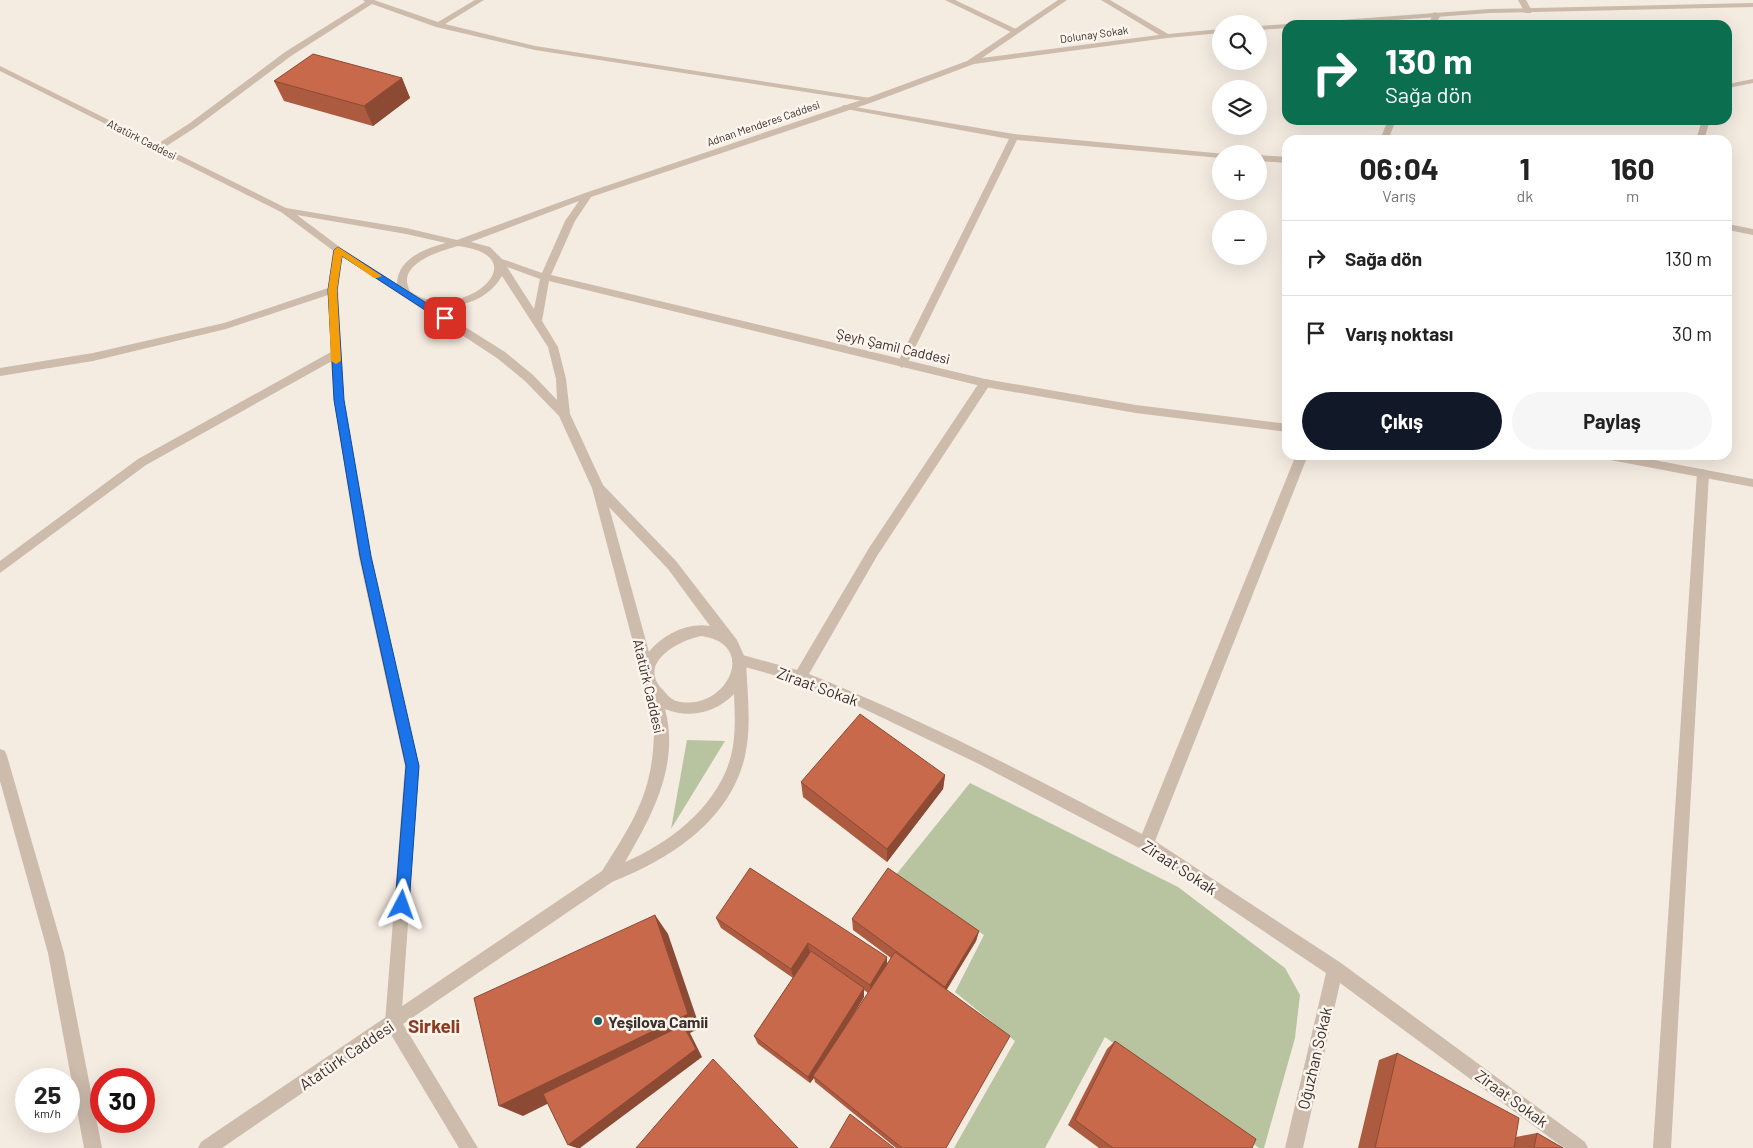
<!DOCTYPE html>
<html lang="tr">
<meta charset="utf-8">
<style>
:root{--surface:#fff;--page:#f6f6f6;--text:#222;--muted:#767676;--line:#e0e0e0;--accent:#111827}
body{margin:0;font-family:Barlow,sans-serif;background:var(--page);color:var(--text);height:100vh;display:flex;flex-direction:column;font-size:19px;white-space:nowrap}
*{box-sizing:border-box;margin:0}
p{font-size:16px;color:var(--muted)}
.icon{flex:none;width:28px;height:28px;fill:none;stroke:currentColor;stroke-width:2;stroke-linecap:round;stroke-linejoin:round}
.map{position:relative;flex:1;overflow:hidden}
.panel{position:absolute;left:1282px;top:135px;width:450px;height:325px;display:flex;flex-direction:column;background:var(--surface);border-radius:15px;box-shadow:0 5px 20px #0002}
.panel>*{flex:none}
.guide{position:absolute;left:1282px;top:20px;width:450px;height:105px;border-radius:15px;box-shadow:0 5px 20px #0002;background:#0b6e4f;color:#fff;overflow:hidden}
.fabs{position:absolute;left:1212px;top:15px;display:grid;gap:10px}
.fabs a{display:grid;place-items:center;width:55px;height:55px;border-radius:50%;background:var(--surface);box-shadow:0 5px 20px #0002;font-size:25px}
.speed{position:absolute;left:15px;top:1068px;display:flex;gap:10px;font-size:25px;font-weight:700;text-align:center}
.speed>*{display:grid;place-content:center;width:65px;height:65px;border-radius:50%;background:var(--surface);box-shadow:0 5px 20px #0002;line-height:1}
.speed small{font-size:12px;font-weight:400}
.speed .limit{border:8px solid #d22;background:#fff;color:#111}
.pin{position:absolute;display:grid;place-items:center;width:42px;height:42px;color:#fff;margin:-21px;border-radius:10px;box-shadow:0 2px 8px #0006}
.me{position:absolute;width:55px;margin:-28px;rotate:4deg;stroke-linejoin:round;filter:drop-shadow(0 0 4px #0008)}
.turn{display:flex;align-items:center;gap:18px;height:105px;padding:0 20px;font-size:22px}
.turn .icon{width:65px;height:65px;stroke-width:2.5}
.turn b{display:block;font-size:35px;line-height:42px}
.eta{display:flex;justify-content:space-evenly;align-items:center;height:85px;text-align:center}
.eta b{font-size:30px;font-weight:700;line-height:35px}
.action{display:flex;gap:10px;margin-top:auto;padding:10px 20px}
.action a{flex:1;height:58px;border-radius:30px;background:var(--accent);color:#fff;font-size:20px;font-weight:700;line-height:58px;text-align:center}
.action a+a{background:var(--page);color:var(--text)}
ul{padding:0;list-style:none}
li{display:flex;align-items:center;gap:15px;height:75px;padding:0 20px;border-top:1px solid var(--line)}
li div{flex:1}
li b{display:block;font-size:19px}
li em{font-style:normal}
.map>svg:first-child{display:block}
.green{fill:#b8c4a0}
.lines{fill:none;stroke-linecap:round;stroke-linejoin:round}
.service{fill:#cdbbac;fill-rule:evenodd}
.minor{fill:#cdbbac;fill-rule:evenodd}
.tertiary{fill:#cdbbac;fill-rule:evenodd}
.wall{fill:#ac5a40;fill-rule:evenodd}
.shaded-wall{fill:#8c4a34}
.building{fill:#c8694b;stroke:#8c4a34}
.route{fill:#1a73e8;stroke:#114b97}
.slow{fill:#f59e0b}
.poi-dot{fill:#1f5a5e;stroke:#fbf5ee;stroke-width:2}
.labels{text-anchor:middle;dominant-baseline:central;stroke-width:5;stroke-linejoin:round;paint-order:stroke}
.far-street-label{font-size:11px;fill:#3b302b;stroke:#fbf5ee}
.street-label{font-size:14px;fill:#3b302b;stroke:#fbf5ee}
.near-street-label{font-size:16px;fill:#3b302b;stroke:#fbf5ee}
.near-poi-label{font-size:16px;font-weight:bold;fill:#3b302b;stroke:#fbf5ee;text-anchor:start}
.near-quarter-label{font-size:19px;font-weight:bold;fill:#8c3b22;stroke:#fbf5ee}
</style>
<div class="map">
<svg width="1753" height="1148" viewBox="0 0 1753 1148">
<rect width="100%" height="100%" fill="#f4ebe1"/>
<!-- green -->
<path class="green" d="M687 740 725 741 671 829Z
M970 783 1178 887 1285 968 1300 995 1295 1038 1264 1148H1259L1105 1037 1045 1148H954L1015 1041 955 992 984 935 895 876Z"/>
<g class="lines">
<!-- service -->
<path class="service" d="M1753 79V83L1728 88V84Z
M1702 120H1710L1704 140H1696Z
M1703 469 1709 473 1671 1148H1653L1697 473Z"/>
<!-- minor -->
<path class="minor" d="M363 0H374L438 22 475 0H484L445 24 535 46 870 98 874 100 870 102 535 50 436 27 372 4 291 56 196 127 162 149H156V145L190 123 285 52 365 2Z
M945 0H955L1020 31 1013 33Z
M1518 0H1526L1532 11 1531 13H1525Z
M1434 12 1441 14 1436 25H1428Z
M843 105 1014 134 1225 154H1221V158L1017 140 907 364 902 368 897 364 1009 139 846 109 842 107Z
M1388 120H1396L1388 140H1380Z
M1259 155 1288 157V163L1259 161Z
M1728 224 1753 229V235L1728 230Z
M338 247 343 250 338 290 344 400 371 557 419 766 401 1023 399 1029 393 1031 387 1029 385 1023 405 766 359 557 334 400 332 361 146 465 0 573V561L138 459 331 352 328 295 226 329 93 361 0 376V368L93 353 224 323 328 288 333 250Z
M985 379 989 380 990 383 989 386 877 556 809 674C924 720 1033 777 1142 834L1296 455H1308L1155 841 1341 963 1585 1142 1588 1148H1564L1340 983 1303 1148H1285L1326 973 1141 849 979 764 860 707 799 682 734 664 732 660 734 656 739 654 797 670 869 548 981 380Z
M0 749 5 751 7 756 64 953 102 1148H84L48 953 0 781Z"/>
<!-- tertiary -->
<path class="tertiary" d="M1058 0H1067L982 58 1159 35 1101 0H1110L1168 34 1221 29V33L1167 38 974 64 873 102 591 197 575 221 551 275 985 379 1136 405 1288 424V432L1136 413 985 387 549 281 542 321 558 347 566 379 570 414 603 485 676 561 737 640 746 660C747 691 752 725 745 756 730 821 670 859 612 882L403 1024 478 1148H459L390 1033 222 1148H198L201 1142 602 871C637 816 655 788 654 721L592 488 559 416 525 381 497 358 335 252 281 212 0 71V66L286 208 406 228 457 240 585 193 867 98 967 61ZM579 201 565 221 542 273 502 259 490 247 471 242ZM297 215 406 234 446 243C426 248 397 259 397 284L341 248ZM458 246C543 257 458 327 410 291 395 264 440 251 458 246ZM507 267 540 279 534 309ZM502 276 548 347 556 379 557 400 533 375 505 352 435 308C462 307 488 300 502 276ZM609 507 668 569 710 626C688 622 662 635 649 652ZM701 636C761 644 725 714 676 701 670 699 666 693 662 689 637 662 680 640 701 636ZM734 694C735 715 736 736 731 756 718 806 670 843 625 862 652 816 680 764 665 709 688 719 716 713 734 694Z
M1753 3V7L1489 13 1330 25H1288V28L1259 30V26L1489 9Z
M1599 455H1628L1753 479V487L1605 459Z"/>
</g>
<!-- wall -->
<path class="wall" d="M402 78 410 98 373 126 284 101 274 81Z
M945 775 943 789 887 862 803 797 801 782Z
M716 918 887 965 891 958 853 930 852 919 979 931 976 941 946 990V1148H896L815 1082 814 1078 810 1083 758 1044 754 1036 793 978 721 928ZM864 990 868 993 846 1027 864 997Z
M1115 1041 1252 1148H1099L1068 1125 1107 1049Z
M1397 1053 1516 1137 1537 1133 1563 1148H1358L1379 1060Z"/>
<!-- shaded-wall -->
<path class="shaded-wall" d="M402 78 410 98 373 126 364 106Z
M945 775 943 789 887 862V849Z
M655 915 668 934 700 1028 690 1033 702 1057 580 1148H577L568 1145 688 1034 523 1116 499 1106Z
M979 931 976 941 943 996 945 987Z
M808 943 810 954 794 979 791 969Z
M887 957V967L871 994 870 985Z
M864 988V997L814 1077 813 1076 814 1078 810 1083 808 1077Z"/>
<!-- building -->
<path class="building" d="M313 54 402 78 364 106 274 81Z
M860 714 945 775 887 849 801 782Z
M750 868 887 957 870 985 808 943 791 969 716 918Z
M888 868 979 931 945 987 852 919Z
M655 915 688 1014 499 1106 474 998Z
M811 951 864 988 808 1077 754 1036Z
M895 952 1010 1036 946 1148H902L813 1076Z
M683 1025 696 1049 568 1145 543 1094Z
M1115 1041 1256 1139 1252 1148H1113L1075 1120Z
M1397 1053 1519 1118 1514 1148H1375Z
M713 1059 798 1148H636Z
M850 1114 894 1148H830Z
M1537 1133 1563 1148H1534Z"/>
<!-- route -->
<path class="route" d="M338 247 450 318 449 321H442L342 256 337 290 344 400 371 556 419 766 409 905 407 910 402 912 397 910 395 905 406 766 360 556 334 400 328 290 334 250Z"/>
<!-- slow -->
<path class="slow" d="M338 247 382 276 377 278H374L342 256 337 290 341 361 336 364 331 361 328 290 334 250Z"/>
<!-- markers -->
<circle class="poi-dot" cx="598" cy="1021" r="5"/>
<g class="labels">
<!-- far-street labels -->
<g class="far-street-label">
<text transform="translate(1094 34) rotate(-8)">Dolunay Sokak</text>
<text transform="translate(763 123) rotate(-19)">Adnan Menderes Caddesi</text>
<text transform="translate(142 139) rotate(27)">Atatürk Caddesi</text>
</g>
<!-- street labels -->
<g class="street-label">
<text transform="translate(893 346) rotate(13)">Şeyh Şamil Caddesi</text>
<text transform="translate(649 686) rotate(77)">Atatürk Caddesi</text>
</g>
<!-- near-street labels -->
<g class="near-street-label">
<text transform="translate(818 686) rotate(20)">Ziraat Sokak</text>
<text transform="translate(1180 867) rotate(33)">Ziraat Sokak</text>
<text transform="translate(346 1055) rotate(-34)">Atatürk Caddesi</text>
<text transform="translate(1314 1058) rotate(-77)">Oğuzhan Sokak</text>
<text transform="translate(1512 1098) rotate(36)">Ziraat Sokak</text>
</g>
<!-- near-poi labels -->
<g class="near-poi-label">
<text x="608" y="1021">Yeşilova Camii</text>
</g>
<!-- near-quarter labels -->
<g class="near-quarter-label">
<text x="434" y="1025">Sirkeli</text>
</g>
</g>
</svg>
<div class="fabs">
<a><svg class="icon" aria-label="search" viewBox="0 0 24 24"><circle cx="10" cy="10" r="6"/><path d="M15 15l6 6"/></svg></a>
<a><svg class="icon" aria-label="layers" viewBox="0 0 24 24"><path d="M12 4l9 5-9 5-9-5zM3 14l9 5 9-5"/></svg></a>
<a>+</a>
<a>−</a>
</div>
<div class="speed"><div>25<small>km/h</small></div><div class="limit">30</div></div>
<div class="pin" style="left:445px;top:318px;background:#d93025"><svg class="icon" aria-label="arrive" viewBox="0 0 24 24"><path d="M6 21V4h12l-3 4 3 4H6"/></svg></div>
<svg class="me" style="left:402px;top:905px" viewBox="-20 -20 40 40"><path d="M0-17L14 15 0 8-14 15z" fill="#1a73e8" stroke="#fff" stroke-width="4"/></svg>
<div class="guide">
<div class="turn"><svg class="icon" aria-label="right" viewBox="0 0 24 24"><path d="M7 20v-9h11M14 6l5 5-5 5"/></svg><div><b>130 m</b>Sağa dön</div></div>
</div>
<section class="panel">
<div class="eta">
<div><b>06:04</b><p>Varış</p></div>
<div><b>1</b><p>dk</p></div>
<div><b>160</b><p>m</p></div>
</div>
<ul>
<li><svg class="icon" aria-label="right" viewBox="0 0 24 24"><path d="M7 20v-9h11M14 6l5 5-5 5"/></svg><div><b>Sağa dön</b></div><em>130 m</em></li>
<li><svg class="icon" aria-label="arrive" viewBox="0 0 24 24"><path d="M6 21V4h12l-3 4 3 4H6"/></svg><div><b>Varış noktası</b></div><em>30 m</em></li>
</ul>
<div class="action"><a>Çıkış</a><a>Paylaş</a></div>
</section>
</div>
